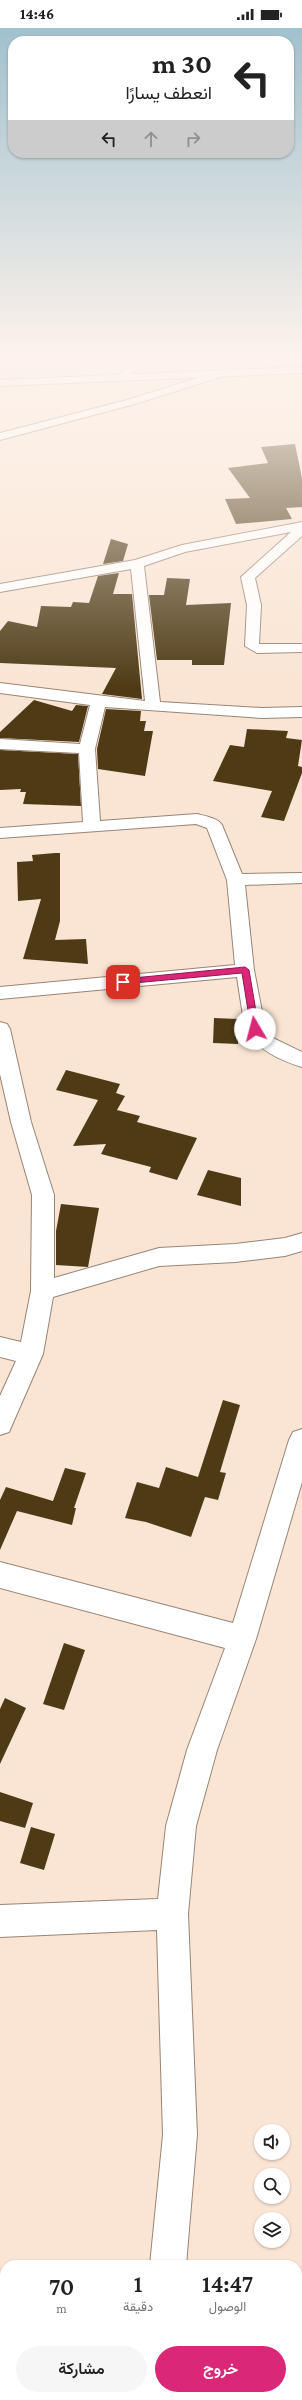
<!DOCTYPE html>
<html lang="ar">
<meta charset="utf-8">
<style>
:root{--surface:#fff;--page:#f6f6f6;--text:#222;--muted:#767676;--accent:#db2777}
body{margin:0;font-family:"Crimson Pro",Vazirmatn,serif;background:var(--page);color:var(--text);direction:rtl;height:100vh;display:flex;flex-direction:column;font-size:15px;white-space:nowrap}
*{box-sizing:border-box;margin:0}
p{font-size:13px;color:var(--muted)}
.icon{flex:none;width:22px;height:22px;fill:none;stroke:currentColor;stroke-width:2;stroke-linecap:round;stroke-linejoin:round}
.map{position:relative;flex:1;overflow:hidden;direction:ltr}
.side{position:absolute;left:0px;top:2232px;width:302px;height:140px;display:flex;flex-direction:column;background:var(--surface);border-radius:16px 16px 0 0;box-shadow:0 1px 3px #0004;direction:rtl}
.side>*{flex:none}
.top-card{position:absolute;left:8px;top:8px;width:286px;height:122px;border-radius:16px;box-shadow:0 1px 3px #0004;direction:rtl;background:#fff;color:var(--text);overflow:hidden}
.tools{position:absolute;left:254px;top:2096px;display:grid;gap:8px}
.tools a{display:grid;place-items:center;width:36px;height:36px;border-radius:50%;background:var(--surface);box-shadow:0 1px 3px #0004;font-size:20px}
.pin{position:absolute;display:grid;place-items:center;width:34px;height:34px;color:#fff;margin:-17px;border-radius:8px;box-shadow:0 2px 6px #0006}
.me{position:absolute;width:44px;margin:-22px;rotate:352deg;stroke-linejoin:round;filter:drop-shadow(0 0 3px #0008)}
.turn{display:flex;align-items:center;gap:14px;height:84px;padding:0 16px;font-size:18px}
.turn .icon{width:52px;height:52px;stroke-width:2.5}
.turn b{display:block;font-size:28px;line-height:34px}
.lanes{display:flex;align-items:center;height:38px;padding:0 16px;background:#0003;justify-content:center;gap:20px;direction:ltr}
.lanes .off{opacity:.35}
.eta{display:flex;justify-content:space-evenly;align-items:center;height:68px;text-align:center}
.eta b{font-size:24px;font-weight:600;line-height:28px}
.primary-button{display:flex;gap:8px;margin-top:auto;padding:8px 16px}
.primary-button a{flex:1;height:46px;border-radius:24px;background:var(--accent);color:#fff;font-size:16px;font-weight:600;line-height:46px;text-align:center}
.primary-button a+a{background:var(--page);color:var(--text)}
.status{display:flex;justify-content:space-between;align-items:center;height:28px;padding:0 20px;background:var(--surface);direction:ltr}
.status svg{height:11px;fill:currentColor}
.map>svg:first-child{display:block}
.building{fill:#4e3b16}
.lines{fill:none;stroke-linecap:round;stroke-linejoin:round}
.minor-casing{stroke:#988576;stroke-width:2}
.tertiary-casing{stroke:#988576;stroke-width:2}
.minor{fill:#fff;fill-rule:evenodd}
.tertiary{fill:#fff;fill-rule:evenodd}
.route{fill:#db2777;stroke:#8e194d}
</style>
<div class="status"><b>14:46</b><svg viewBox="0 0 49 12"><path d="M0 12V9h3v3zM5 12V6h3v6zM10 12V3h3v9zM15 12V0h3v12zM26 1h20v11H26zM47 4h2v5h-2z"/></svg></div>
<div class="map">
<svg width="302" height="2372" viewBox="0 0 302 2372">
<rect width="100%" height="100%" fill="#fae5d4"/>
<!-- building -->
<path class="building" d="M295 416 302 450V479L286 480 292 491 236 496 225 471 250 470 228 440 268 435 261 419Z
M111 511 128 516 123 533 103 536Z
M119 545 113 566H132L142 671 102 666 116 640 0 635V603L8 593 37 599 41 578 71 579 73 574 89 575 98 548Z
M167 550 190 551 186 577 231 575 224 637H192V632H157L149 567H164Z
M34 672 72 683 76 677 88 678 79 714 0 710V704Z
M106 681 141 683 140 693H146L144 703H153L145 748 98 741 97 721Z
M247 701 288 703 286 710 302 712 298 738 302 739V745L284 793 261 789 272 763 213 753 230 717 244 719Z
M0 722 78 726 81 778 23 776 26 764H20L21 761 0 762Z
M55 825H60V893L55 912 86 911 88 936 23 931 41 871 18 873 17 834 33 833 32 827Z
M214 990 238 991V1016L213 1015Z
M66 1042 120 1056 116 1065 125 1068 117 1082 140 1088 137 1094 197 1110 177 1152 149 1144 151 1139 101 1126 106 1116 73 1118 98 1072 56 1062Z
M208 1142 241 1150V1178L197 1167Z
M61 1176 99 1180 88 1239 56 1237V1203Z
M223 1372 240 1377 220 1444 226 1445 218 1472 205 1469 191 1509 146 1494 125 1490 137 1454 159 1460 166 1439 198 1449Z
M65 1440 86 1445 74 1480H76L72 1497 17 1483 0 1522V1472L6 1459 53 1473Z
M64 1615 85 1622 64 1682 43 1676Z
M5 1670 26 1680 0 1736V1681Z
M0 1764 33 1775 25 1800 0 1793Z
M31 1799 55 1806 44 1842 20 1835Z"/>
<g class="lines">
<!-- minor casing -->
<g class="minor-casing">
<path id="minor" d="M141 327H153L125 352H117V348Z
M220 343 225 346 224 348 135 376 0 412V405L127 372Z
M302 494V508L255 550 261 577 259 616H302V624L257 625 245 618 247 577 241 549 291 504 185 524 144 538 160 674 262 680 302 679V689L262 690 105 679 95 721 100 793 197 786C205 788 218 790 222 797L242 846 302 845V855L245 857 254 942 265 999 273 1010 302 1024V1039C279 1032 258 1022 245 1001L237 949 0 971V959L235 937 227 852 207 800 196 796 0 810V800L83 794 79 725 0 721V711L80 716 90 677 0 665V655L145 673 131 541 0 564V556L135 532 182 517Z
M0 994 7 996 10 1001 31 1094 54 1167V1250L159 1220 235 1216 285 1210 302 1205V1223L285 1228 235 1234 159 1238 53 1269 43 1326 9 1404 0 1407V1368L16 1333 0 1329V1309L21 1314 31 1263 32 1167 11 1094 0 1046Z
M302 1401V1454L256 1611 217 1722 196 1798 188 1886 197 2107 186 2237H150L163 2107 157 1902 0 1909V1877L158 1871 166 1798 187 1722 225 1620 0 1560V1534L233 1595 289 1412 293 1404Z
M128 2367H166V2372H128Z"/>
</g>
<!-- tertiary casing -->
<g class="tertiary-casing">
<path id="tertiary" d="M302 339V345L0 358V352Z"/>
</g>
<!-- minor -->
<use href="#minor" class="minor"/>
<!-- tertiary -->
<use href="#tertiary" class="tertiary"/>
</g>
<!-- sky -->
<linearGradient id="sky" x2="0" y2="1"><stop stop-color="#a1c1ce"/><stop offset="0.5" stop-color="#fdf3ec"/><stop offset="1" stop-color="#fdf3ec" stop-opacity="0"/></linearGradient>
<rect width="302" height="659" fill="url(#sky)"/>
<!-- route -->
<path class="route" d="M245 939 249 942 259 1001 255 1003 251 1001 242 945 123 956 119 954 123 951Z"/>
</svg>
<div class="tools">
<a><svg class="icon" aria-label="sound" viewBox="0 0 24 24"><path d="M4 9h4l5-4v14l-5-4H4zM17 9q2 3 0 6"/></svg></a>
<a><svg class="icon" aria-label="search" viewBox="0 0 24 24"><circle cx="10" cy="10" r="6"/><path d="M15 15l6 6"/></svg></a>
<a><svg class="icon" aria-label="layers" viewBox="0 0 24 24"><path d="M12 4l9 5-9 5-9-5zM3 14l9 5 9-5"/></svg></a>
</div>
<div class="pin" style="left:123px;top:954px;background:#d93025"><svg class="icon" aria-label="arrive" viewBox="0 0 24 24"><path d="M6 21V4h12l-3 4 3 4H6"/></svg></div>
<svg class="me" style="left:255px;top:1001px" viewBox="-20 -20 40 40"><circle r="19" fill="#fff"/><path d="M0-13L10 11 0 6-10 11z" fill="#db2777"/></svg>
<div class="top-card">
<div class="turn"><svg class="icon" aria-label="left" viewBox="0 0 24 24"><path d="M17 20v-9H6M10 6l-5 5 5 5"/></svg><div><b>30 m</b>انعطف يسارًا</div></div>
<div class="lanes"><svg class="icon" aria-label="left" viewBox="0 0 24 24"><path d="M17 20v-9H6M10 6l-5 5 5 5"/></svg><svg class="icon off" aria-label="ahead" viewBox="0 0 24 24"><path d="M12 20V5M6 11l6-6 6 6"/></svg><svg class="icon off" aria-label="right" viewBox="0 0 24 24"><path d="M7 20v-9h11M14 6l5 5-5 5"/></svg></div>
</div>
<section class="side">
<div class="eta">
<div><b>14:47</b><p>الوصول</p></div>
<div><b>1</b><p>دقيقة</p></div>
<div><b>70</b><p>m</p></div>
</div>
<div class="primary-button"><a>خروج</a><a>مشاركة</a></div>
</section>
</div>
